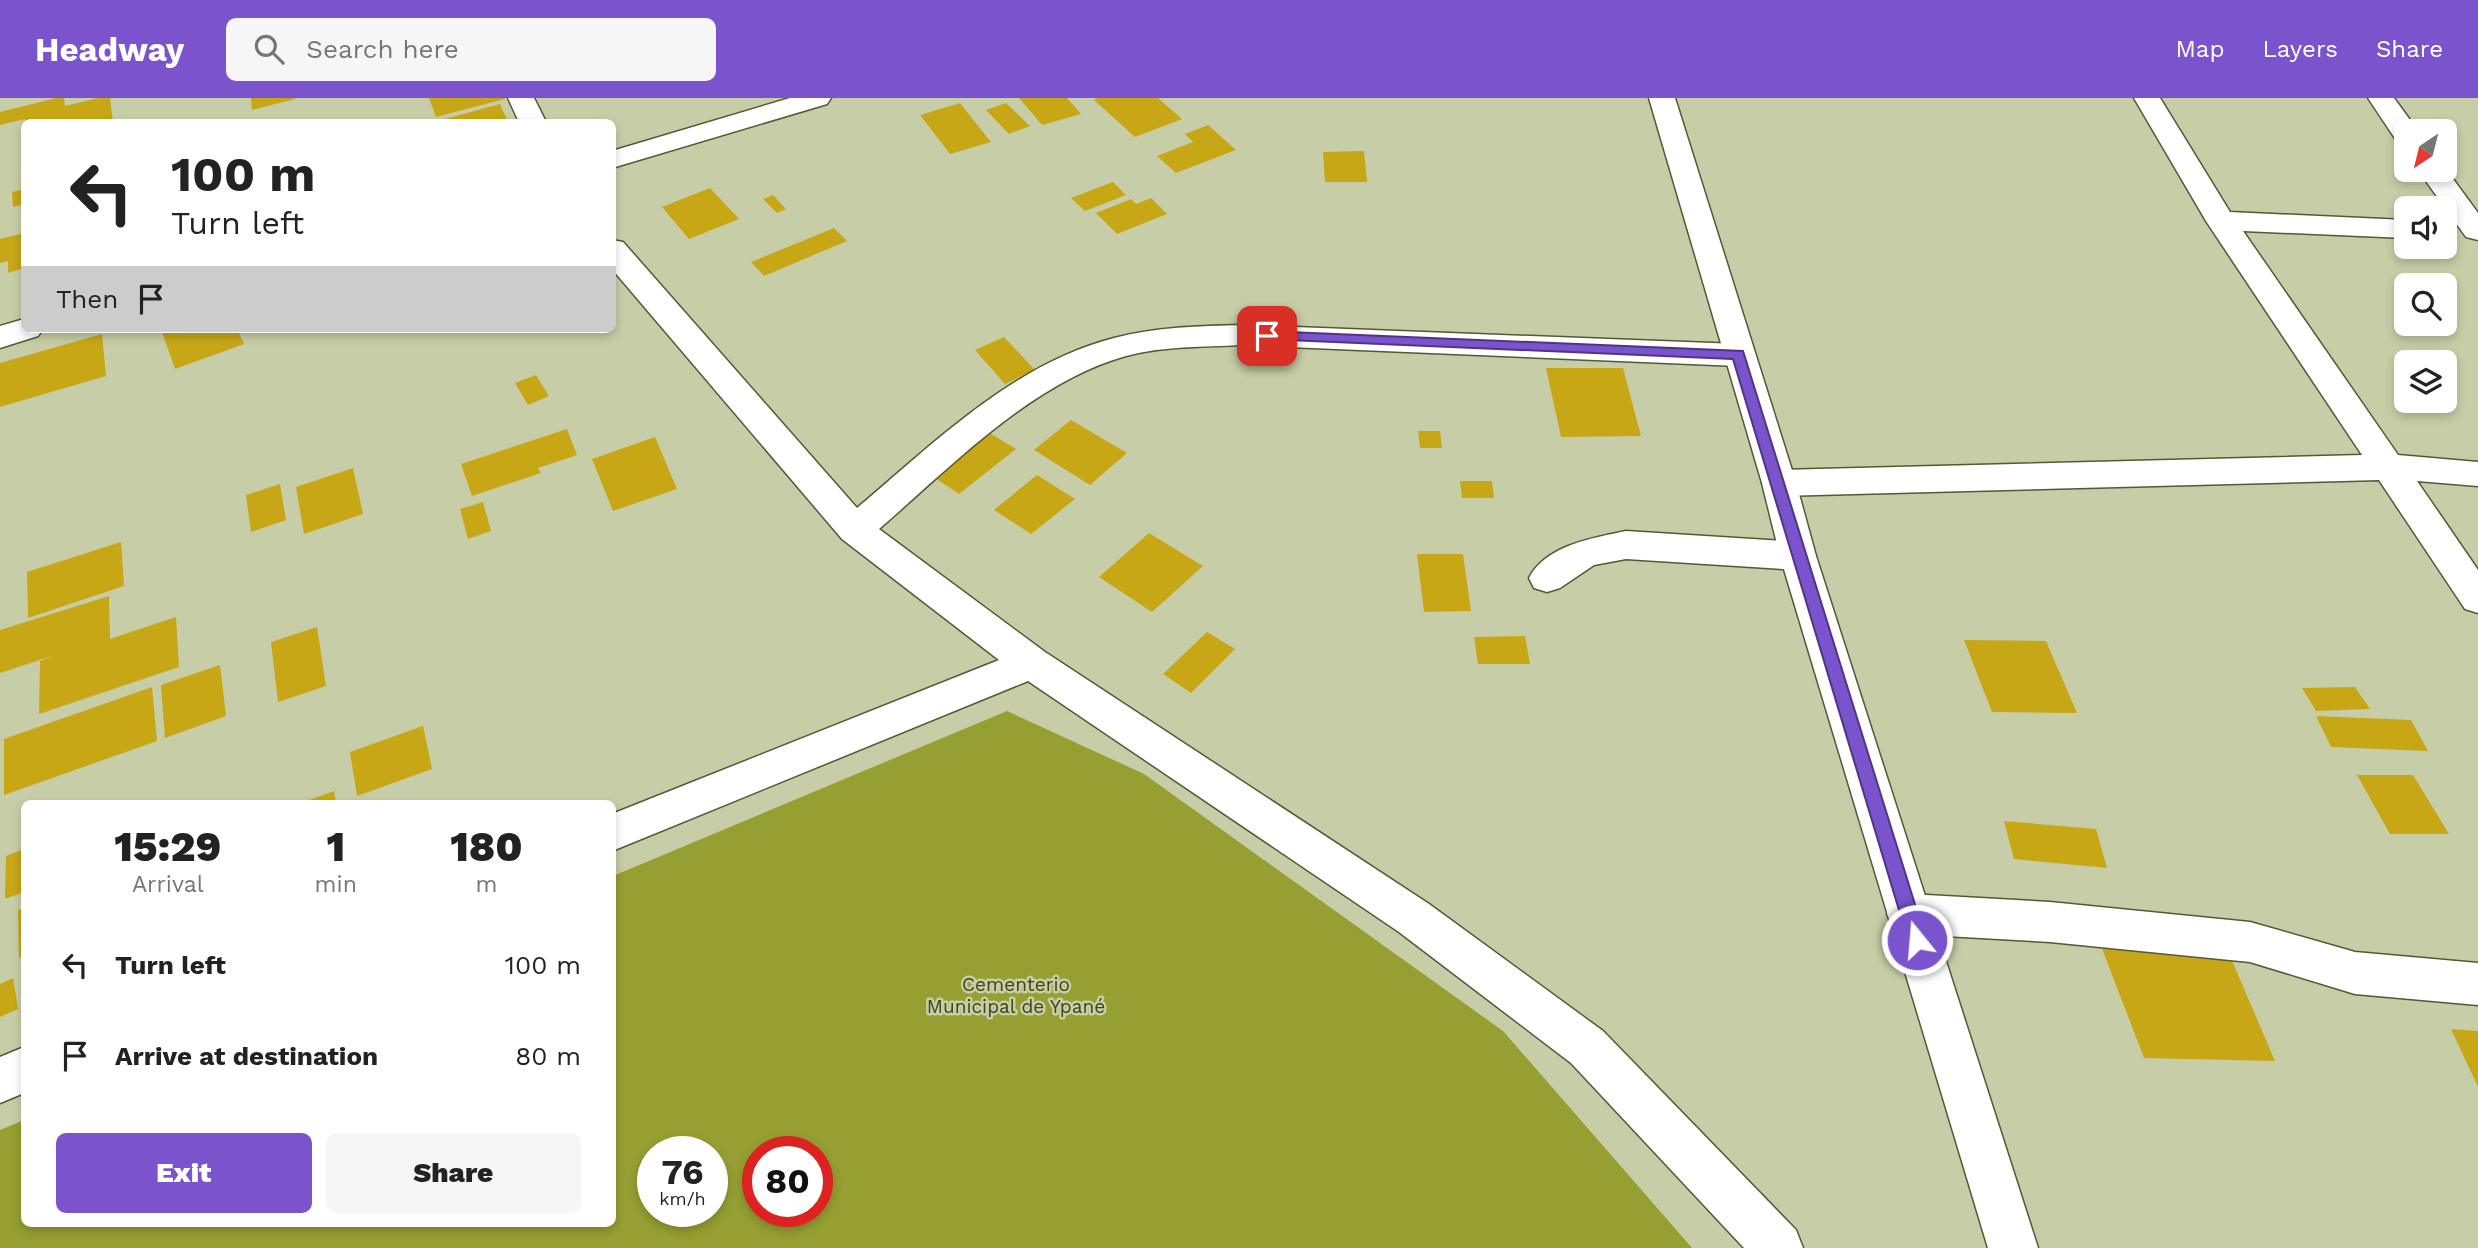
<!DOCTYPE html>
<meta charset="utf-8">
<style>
:root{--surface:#fff;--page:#f6f6f6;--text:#222;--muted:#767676;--accent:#7a53cd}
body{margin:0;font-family:"Work Sans",sans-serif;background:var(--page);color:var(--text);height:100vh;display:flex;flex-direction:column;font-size:26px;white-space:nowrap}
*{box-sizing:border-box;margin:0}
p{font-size:23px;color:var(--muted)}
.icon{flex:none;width:38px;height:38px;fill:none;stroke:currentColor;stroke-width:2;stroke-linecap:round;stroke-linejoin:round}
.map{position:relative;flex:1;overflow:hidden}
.sheet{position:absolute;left:21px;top:702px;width:595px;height:427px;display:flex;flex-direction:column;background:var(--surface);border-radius:10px;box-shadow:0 4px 10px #0003}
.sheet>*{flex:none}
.top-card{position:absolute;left:21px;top:21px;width:595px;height:214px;border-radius:10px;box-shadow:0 4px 10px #0003;background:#fff;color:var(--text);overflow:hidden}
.needle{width:46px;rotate:215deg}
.tools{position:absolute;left:2394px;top:21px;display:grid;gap:14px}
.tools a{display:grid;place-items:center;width:63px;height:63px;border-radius:10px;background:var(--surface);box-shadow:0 4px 10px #0003;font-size:35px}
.speed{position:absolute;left:637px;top:1038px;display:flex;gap:14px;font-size:35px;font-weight:700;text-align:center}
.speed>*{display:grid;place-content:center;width:91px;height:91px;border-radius:50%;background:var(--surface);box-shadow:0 4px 10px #0003;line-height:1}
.speed small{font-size:18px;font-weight:400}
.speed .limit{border:10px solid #d22;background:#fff;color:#111}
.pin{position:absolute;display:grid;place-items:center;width:60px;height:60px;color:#fff;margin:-30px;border-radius:14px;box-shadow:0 4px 10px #0006}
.me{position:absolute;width:77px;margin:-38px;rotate:343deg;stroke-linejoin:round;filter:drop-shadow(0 0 5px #0008)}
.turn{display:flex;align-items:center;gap:24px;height:147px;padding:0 35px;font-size:32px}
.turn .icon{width:91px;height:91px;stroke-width:2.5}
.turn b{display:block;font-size:49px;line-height:60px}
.then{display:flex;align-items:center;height:66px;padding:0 35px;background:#0003;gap:14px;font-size:26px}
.eta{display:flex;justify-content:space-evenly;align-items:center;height:119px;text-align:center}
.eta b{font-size:42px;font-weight:800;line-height:49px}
.action{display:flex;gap:14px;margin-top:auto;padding:14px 35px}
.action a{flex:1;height:80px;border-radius:10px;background:var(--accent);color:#fff;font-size:28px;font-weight:800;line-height:80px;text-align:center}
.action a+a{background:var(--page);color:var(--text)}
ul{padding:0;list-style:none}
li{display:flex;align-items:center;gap:21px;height:91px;padding:0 35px}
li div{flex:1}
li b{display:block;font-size:26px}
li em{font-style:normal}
header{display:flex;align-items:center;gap:42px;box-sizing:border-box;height:98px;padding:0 35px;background:var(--accent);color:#fff}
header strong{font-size:33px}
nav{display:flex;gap:38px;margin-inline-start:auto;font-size:24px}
.search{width:490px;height:63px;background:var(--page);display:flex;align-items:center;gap:18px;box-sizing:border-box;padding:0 24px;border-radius:10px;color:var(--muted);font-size:26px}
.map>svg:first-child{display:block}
.green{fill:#969f32;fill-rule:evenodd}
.building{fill:#c8a717}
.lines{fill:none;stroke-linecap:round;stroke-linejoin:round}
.minor-casing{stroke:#545835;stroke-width:3}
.highway-casing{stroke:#545835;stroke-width:3}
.minor{fill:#fff;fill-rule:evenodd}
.highway{fill:#fff;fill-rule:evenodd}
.route{fill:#7a53cd;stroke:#4f3685;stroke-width:2}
.labels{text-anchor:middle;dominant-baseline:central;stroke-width:5;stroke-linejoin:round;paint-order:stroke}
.park-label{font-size:19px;fill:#404412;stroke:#c7cda6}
</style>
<header>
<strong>Headway</strong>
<div class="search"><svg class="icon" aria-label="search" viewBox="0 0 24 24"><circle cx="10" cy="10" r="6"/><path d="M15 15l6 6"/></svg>Search here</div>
<nav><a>Map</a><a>Layers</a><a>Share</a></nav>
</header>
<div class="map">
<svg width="2478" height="1150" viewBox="0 0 2478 1150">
<rect width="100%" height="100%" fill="#c7cda6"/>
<!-- green -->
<path class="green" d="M1007 613 1144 676 1503 933 1692 1150H0V1032L24 1022V1125H612L613 778ZM653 1054H712V1113H653ZM758 1054H817V1113H758Z"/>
<!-- building -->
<path class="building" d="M56 0H64L65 8 98 0H110L113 24H26L25 21 0 27V14Z
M251 0H295V1L252 12Z
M429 0H505V1L436 19Z
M1019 0H1067L1081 16 1042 27Z
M1097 0H1158L1182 21 1135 39 1094 2Z
M960 5 991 44 950 56 920 17Z
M1006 5 1030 28 1009 36 986 12Z
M500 6 508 24H434Z
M1208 27 1236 52 1176 75 1157 58 1193 44 1185 36Z
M1364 53 1367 84H1325L1323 54Z
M1113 84 1126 97 1085 113 1071 100Z
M710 90 739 121 689 141 662 109Z
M24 91V106L13 109 12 94Z
M773 97 786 111 777 115 763 101Z
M1151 100 1167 116 1117 136 1096 115 1131 101 1136 106Z
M834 130 847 143 764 178 751 164Z
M24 135V170L8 175V163L0 165V141Z
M161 231H237L244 246 175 271Z
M102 236 106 278 0 309V265Z
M1004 239 1035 272 1005 286 975 252Z
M1546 270H1623L1641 338 1561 339Z
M536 277 549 298 528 307 515 285Z
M1071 322 1127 355 1090 387 1034 352Z
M567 331 577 357 538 370 541 375 472 398 461 366Z
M1418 333H1440L1442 350H1420Z
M988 334 1016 351 959 396 932 378Z
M655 339 677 391 613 413 592 361Z
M353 370 363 416 304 436 296 389Z
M1037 377 1075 401 1031 436 994 412Z
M1460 383H1492L1494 400H1462Z
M280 386 286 422 251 434 246 397Z
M483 404 491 433 468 441 460 411Z
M1149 435 1203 468 1152 514 1099 479Z
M121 444 124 488 28 520 27 474Z
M1417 456H1463L1471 513 1424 514Z
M109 498 110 541 176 519 179 569 39 616 40 563 55 557 0 575V532Z
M317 529 326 588 278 604 271 544Z
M1207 534 1235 551 1191 595 1163 576Z
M1525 538 1530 566H1478L1474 539Z
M1964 542 2046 543 2077 615 1992 614Z
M220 567 226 618 165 640 161 587Z
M152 589 157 643 4 697V641Z
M2355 589 2370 611 2316 613 2302 590Z
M2316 618 2411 622 2428 653 2331 649Z
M423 628 432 671 357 698 350 654Z
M2357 677H2413L2449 736H2390Z
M334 693 336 705H301Z
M2004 723 2096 731 2107 770 2014 761Z
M24 751V794L5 801 6 758Z
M24 810V858L19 860 18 812Z
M2101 848 2227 851 2275 963 2144 960Z
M13 880 18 911 0 919V886Z
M2451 931 2478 933V989Z"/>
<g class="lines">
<!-- minor casing -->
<g class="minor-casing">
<path id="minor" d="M508 0H534L546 24H519Z
M790 0H831L827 6 612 70V53Z
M2134 0H2160L2230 114 2406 122V140L2243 133 2398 357 2478 364V388L2417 383 2478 472V515L2465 511 2379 382 1779 398 1767 394 1762 385 1767 376 1779 372 2362 357 2206 123Z
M2368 0H2394L2418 33H2406V44L2396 42Z
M2445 70 2478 115V142L2466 139 2418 72Z
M612 142 623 144 857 410C934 345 1013 266 1114 240 1156 229 1199 228 1242 227L1738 246 1749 249 1754 257 1749 265 1738 268 1242 247C1204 249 1163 248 1126 258 1032 284 951 369 879 431L1045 554 1429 806 1603 933 1796 1132 1803 1150H1744L1571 965 1399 834 1028 583 612 753V716L999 562 842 441 612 171Z
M24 221V231H43L38 238 0 250V228Z
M1626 433 1798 444 1811 448 1816 458 1811 468 1798 472 1626 461 1594 467 1560 490 1547 494 1534 490 1529 480C1546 447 1593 440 1626 433Z
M1909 796 2050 804 2250 824 2355 854 2478 865V907L2355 896 2250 864 2050 844 1909 836 1894 830 1887 816 1894 802Z
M24 949V995L0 1005V959Z"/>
</g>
<!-- highway casing -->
<g class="highway-casing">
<path id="highway" d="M1649 0H1675L1796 385 1816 458 2038 1150H1988L1780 458 1762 385Z"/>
</g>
<!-- minor -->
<use href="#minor" class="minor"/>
<!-- highway -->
<use href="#highway" class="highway"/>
</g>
<!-- route -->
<path class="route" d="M1267 233 1743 253 1926 842 1923 848 1917 851 1911 848 1908 842 1733 261 1263 241V235Z"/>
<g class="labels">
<!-- park labels -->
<g class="park-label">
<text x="1016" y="886">Cementerio<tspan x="1016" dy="22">Municipal de Ypané</tspan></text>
</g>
</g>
</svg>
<div class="tools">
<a><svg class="needle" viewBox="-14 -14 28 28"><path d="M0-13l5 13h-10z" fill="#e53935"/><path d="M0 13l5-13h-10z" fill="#767676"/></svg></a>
<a><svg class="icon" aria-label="sound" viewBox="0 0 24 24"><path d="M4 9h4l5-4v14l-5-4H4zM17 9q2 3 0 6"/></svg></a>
<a><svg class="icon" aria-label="search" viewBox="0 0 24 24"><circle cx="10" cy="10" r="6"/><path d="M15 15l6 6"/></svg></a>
<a><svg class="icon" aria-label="layers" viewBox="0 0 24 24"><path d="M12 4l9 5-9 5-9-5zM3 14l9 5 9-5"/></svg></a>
</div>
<div class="speed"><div>76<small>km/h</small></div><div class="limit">80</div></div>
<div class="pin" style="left:1267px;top:238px;background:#d93025"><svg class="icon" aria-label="arrive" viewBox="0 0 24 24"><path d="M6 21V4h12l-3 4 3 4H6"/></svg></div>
<svg class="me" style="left:1917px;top:842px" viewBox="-20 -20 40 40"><circle r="17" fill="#7a53cd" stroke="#fff" stroke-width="3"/><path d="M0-11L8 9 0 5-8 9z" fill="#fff"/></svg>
<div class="top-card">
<div class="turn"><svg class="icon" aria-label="left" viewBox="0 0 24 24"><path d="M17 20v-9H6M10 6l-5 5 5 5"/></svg><div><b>100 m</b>Turn left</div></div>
<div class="then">Then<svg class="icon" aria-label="arrive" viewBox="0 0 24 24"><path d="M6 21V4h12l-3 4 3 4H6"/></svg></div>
</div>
<section class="sheet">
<div class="eta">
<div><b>15:29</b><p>Arrival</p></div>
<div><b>1</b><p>min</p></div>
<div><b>180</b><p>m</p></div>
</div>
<ul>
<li><svg class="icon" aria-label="left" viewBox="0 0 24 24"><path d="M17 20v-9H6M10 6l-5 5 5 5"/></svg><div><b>Turn left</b></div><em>100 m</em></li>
<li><svg class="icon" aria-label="arrive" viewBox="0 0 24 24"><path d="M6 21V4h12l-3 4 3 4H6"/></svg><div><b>Arrive at destination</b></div><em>80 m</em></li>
</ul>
<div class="action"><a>Exit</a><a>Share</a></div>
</section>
</div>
